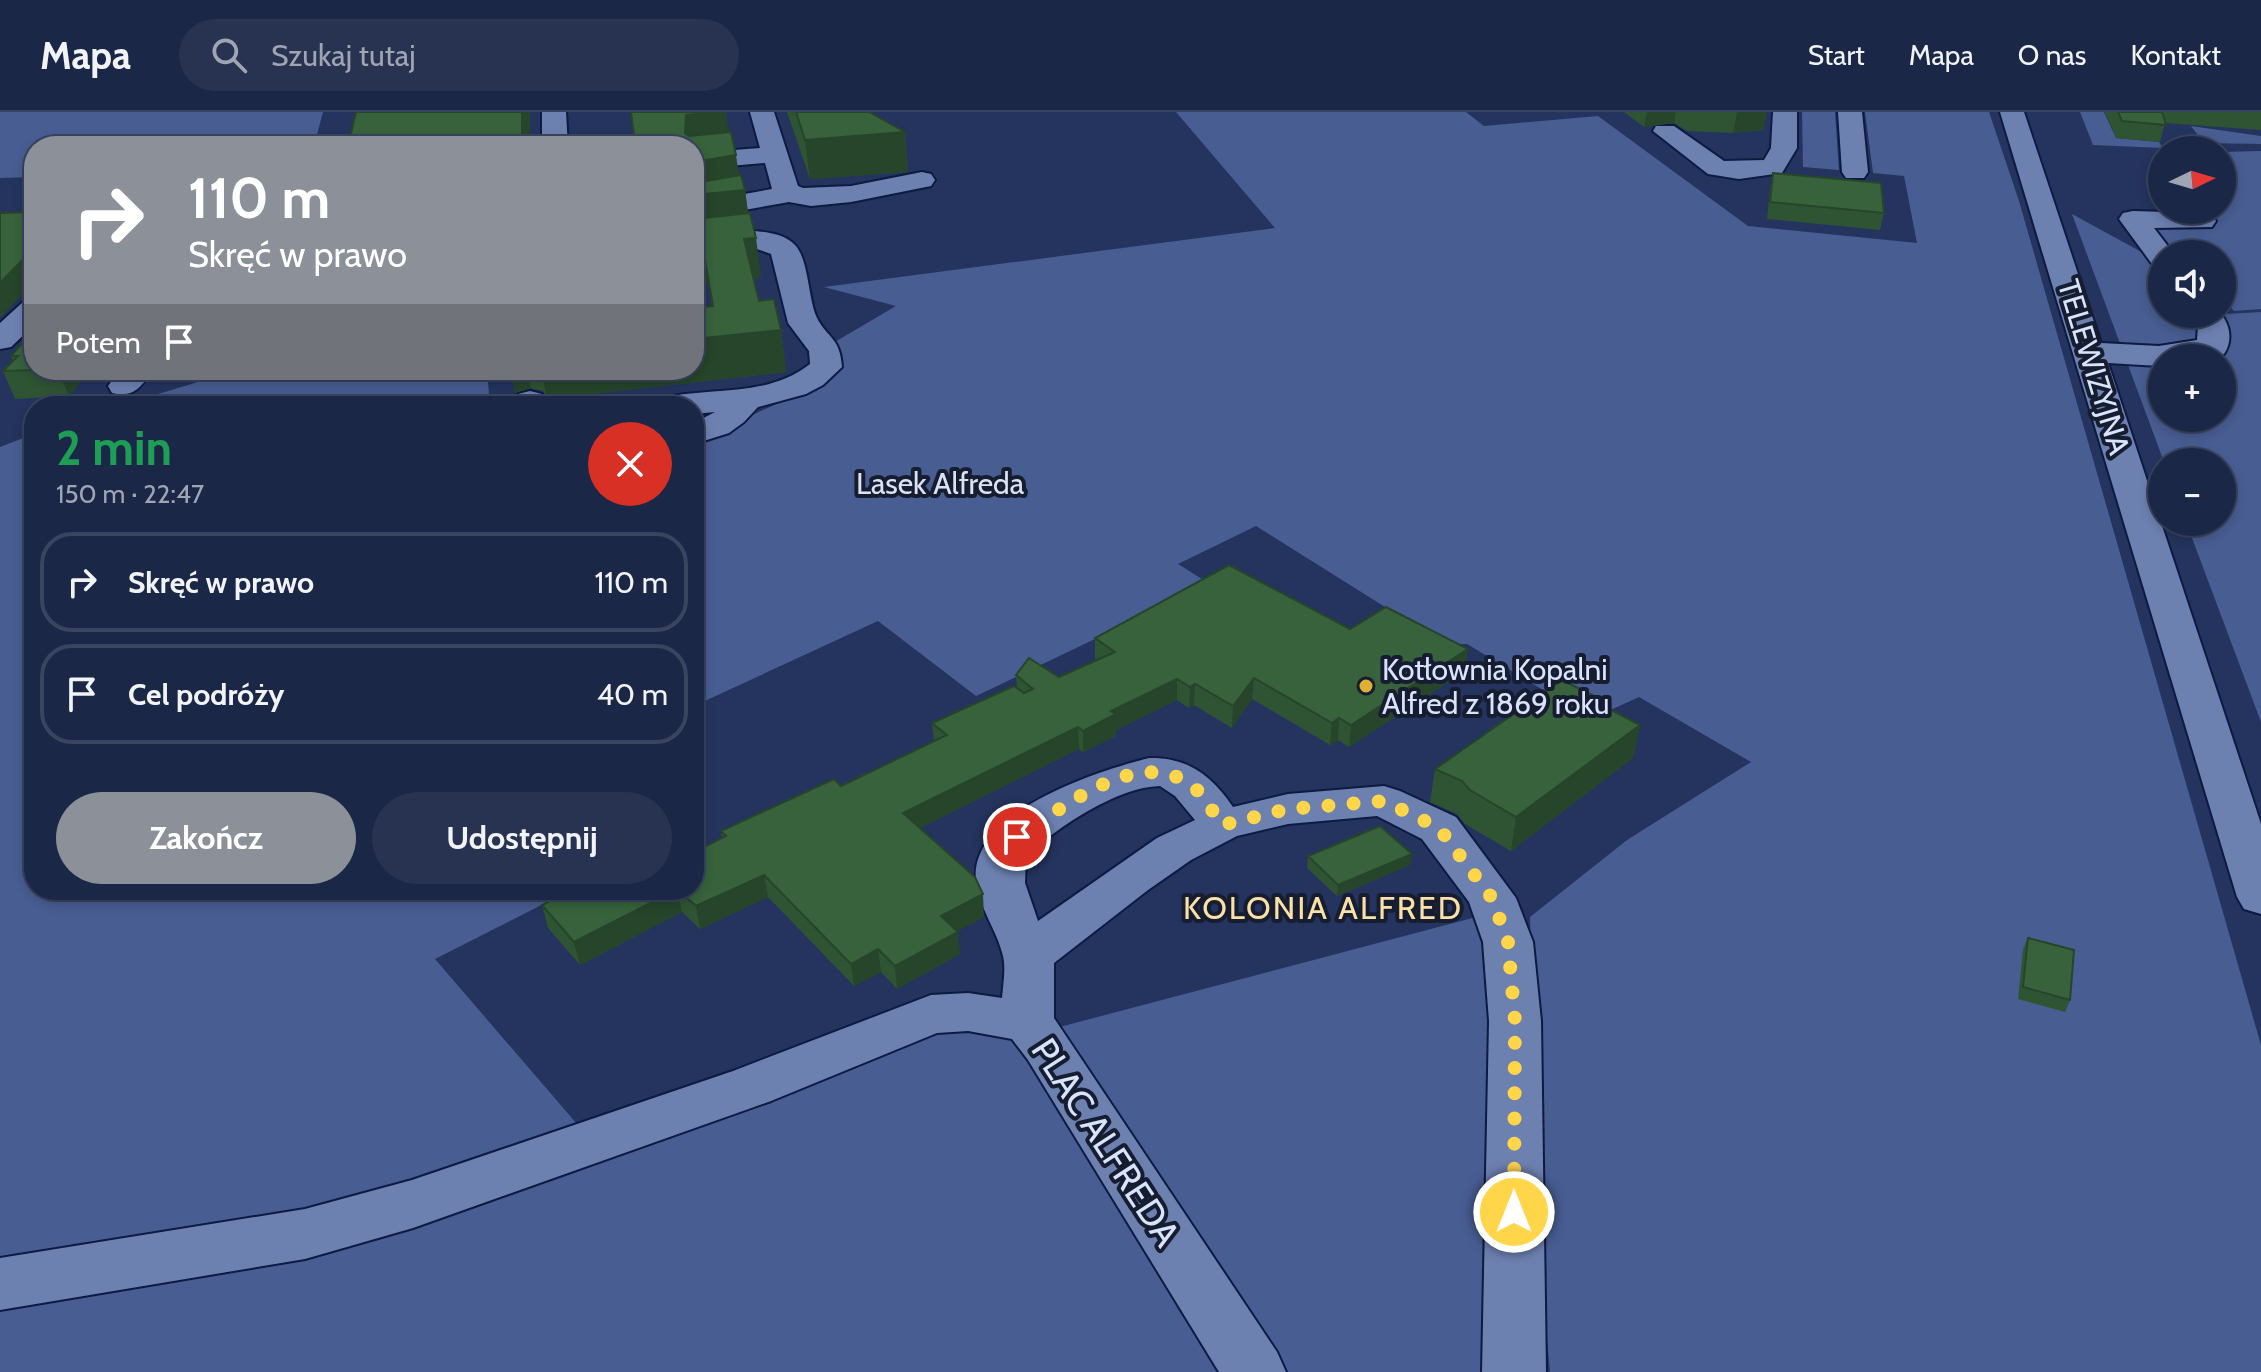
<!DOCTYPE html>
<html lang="pl">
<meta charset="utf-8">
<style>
:root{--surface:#1b2746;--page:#283351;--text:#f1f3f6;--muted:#a0a5b3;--line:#39445f;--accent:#8c9099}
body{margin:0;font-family:Cabin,sans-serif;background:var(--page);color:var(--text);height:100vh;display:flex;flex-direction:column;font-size:30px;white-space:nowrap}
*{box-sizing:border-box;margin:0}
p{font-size:26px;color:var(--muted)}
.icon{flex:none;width:44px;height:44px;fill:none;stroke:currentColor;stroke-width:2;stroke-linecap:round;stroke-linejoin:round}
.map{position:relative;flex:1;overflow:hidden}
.side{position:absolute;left:24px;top:284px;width:680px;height:504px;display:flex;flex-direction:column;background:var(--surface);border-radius:32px;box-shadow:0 4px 12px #0003,0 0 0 2px var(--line)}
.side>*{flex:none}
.banner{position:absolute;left:24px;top:24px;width:680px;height:244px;border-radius:32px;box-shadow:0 4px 12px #0003,0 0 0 2px var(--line);background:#8c9099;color:#fff;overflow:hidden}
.needle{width:52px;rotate:85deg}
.tools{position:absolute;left:2148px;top:24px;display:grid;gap:16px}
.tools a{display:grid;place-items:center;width:88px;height:88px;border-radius:50%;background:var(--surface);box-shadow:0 4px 12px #0003,0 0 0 2px var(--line);font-size:40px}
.pin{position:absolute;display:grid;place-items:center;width:68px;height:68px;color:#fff;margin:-34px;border:4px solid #fff;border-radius:50%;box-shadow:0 2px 8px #0007}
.me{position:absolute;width:88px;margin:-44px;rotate:0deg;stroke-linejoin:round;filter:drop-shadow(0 0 6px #0008)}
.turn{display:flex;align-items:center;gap:28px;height:168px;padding:0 32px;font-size:36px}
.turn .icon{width:104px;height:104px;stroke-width:2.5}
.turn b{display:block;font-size:56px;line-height:68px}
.then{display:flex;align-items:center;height:76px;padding:0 32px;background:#0003;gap:16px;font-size:30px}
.round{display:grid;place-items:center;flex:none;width:84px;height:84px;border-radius:42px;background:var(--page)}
.head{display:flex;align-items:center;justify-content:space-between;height:136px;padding:0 32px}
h1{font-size:48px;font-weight:700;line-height:60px;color:#1e9e55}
.cta{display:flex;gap:16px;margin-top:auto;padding:16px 32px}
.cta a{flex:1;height:92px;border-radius:48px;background:var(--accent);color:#fff;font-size:32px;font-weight:700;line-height:92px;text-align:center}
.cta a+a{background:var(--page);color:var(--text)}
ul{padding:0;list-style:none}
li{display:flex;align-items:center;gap:24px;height:100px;margin:0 16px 12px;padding:0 16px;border:4px solid var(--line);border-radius:32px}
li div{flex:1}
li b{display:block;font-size:30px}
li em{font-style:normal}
header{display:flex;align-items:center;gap:48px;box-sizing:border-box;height:112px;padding:0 40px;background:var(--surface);border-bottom:2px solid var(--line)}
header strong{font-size:38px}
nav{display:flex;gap:44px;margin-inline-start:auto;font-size:28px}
.search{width:560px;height:72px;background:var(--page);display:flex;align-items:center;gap:20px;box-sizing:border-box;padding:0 28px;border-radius:44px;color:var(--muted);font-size:30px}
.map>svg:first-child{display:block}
.green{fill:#485d92;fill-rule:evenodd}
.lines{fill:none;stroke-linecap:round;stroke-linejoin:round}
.minor-casing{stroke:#0d1a42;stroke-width:4}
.minor{fill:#6d81b1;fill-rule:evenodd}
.wall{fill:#2f5434}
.shaded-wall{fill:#26452a}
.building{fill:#37623c;stroke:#26452a;stroke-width:2}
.route{stroke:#ffd54a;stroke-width:14;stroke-dasharray:0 25.2}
.poi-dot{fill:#dfb034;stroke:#161d30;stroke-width:3}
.labels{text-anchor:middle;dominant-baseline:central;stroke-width:8;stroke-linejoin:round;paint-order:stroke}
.street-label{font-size:30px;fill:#d8e3fe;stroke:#161d30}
.park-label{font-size:30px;fill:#dae2f3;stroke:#161d30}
.poi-label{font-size:30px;fill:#d8e3fe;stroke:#161d30;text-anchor:start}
.neighbourhood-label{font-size:32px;letter-spacing:2px;fill:#fbe1a7;stroke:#161d30}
.near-street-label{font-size:36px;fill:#d8e3fe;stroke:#161d30}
</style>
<header>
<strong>Mapa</strong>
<div class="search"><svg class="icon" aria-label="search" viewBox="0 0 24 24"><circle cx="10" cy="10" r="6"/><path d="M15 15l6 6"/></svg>Szukaj tutaj</div>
<nav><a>Start</a><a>Mapa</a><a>O nas</a><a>Kontakt</a></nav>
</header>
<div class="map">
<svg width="2261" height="1260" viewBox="0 0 2261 1260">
<rect width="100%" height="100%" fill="#24345e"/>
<!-- green -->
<path class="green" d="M0 0H323L314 34H34V65L0 66Z
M1176 0H1466L1484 14 1598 4 1748 114 1917 131 1904 64 1873 61 1865 0H1989L2019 89 2261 933V1260H1550L1537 1114 1530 805 1627 728 1751 650 1639 585 1591 607 1467 532H1444L1256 414 1178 452 1210 472 976 584 878 509 694 594V330C742 305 795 288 840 258L833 231 896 194 824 175 1275 116Z
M1802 0H1835L1839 58 1803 55Z
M2080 0H2104L2116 26 2159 30 2163 36 2093 33Z
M2191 14 2261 24V32L2204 31Z
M2261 39V197L2234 199 2222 186V142H2183L2177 136 2167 135 2152 112 2200 103 2198 98H2222V40Z
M2072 102 2147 143 2162 166V202L2188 204 2261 200V610L2186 410H2222V350H2164ZM2162 246H2222V306H2162Z
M238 258H487L490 294H118Z
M34 322V778H571L435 847 602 1041 914 915 1006 917 1032 935 1230 1260H0V335Z
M1480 804 1495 829 1522 1260H1273L1052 917Z"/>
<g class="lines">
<!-- minor casing -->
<g class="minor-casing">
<path id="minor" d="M542 0H566L568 34H542Z
M750 0H774L798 74 803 76 851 74 922 60 931 62 935 68 931 74 851 90 811 94 789 90 694 107V91L772 77 765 51 694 57V41L760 36Z
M1773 0H1797V36L1782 61 1739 67 1708 62 1653 19 1656 14H1674L1724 49 1764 48 1771 36Z
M1838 0H1862L1868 60 1864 66H1846L1842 60Z
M2000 0H2024L2101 231 2159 234 2197 228 2198 213 2190 202H2221C2230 213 2233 229 2224 242L2204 246H2162V253L2159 254 2108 251 2261 712V802L2244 797 2237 785Z
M2133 99 2202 101 2212 103 2216 109 2212 115 2154 116 2174 142H2162V155L2152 152 2119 107 2123 101Z
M754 119C767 120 785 122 795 133 809 148 808 187 817 206 828 227 840 225 842 255L823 273 806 282 758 295 744 310 729 321 694 332V311L715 300 694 302V294H651L656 287C707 274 766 287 810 252L809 239 788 211 771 142 754 136 694 143V125Z
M34 187V213L11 235 0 237V211L23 190Z
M120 258H153C141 275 134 286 112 281L108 274Z
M530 279 542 282 547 294H513L518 282Z
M1149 646C1188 645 1212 664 1233 695L1288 682 1384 674 1400 679 1456 705 1516 786 1533 830 1541 909 1546 1260H1482L1489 909 1483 830 1469 790 1422 727 1377 704 1288 712 1237 724 1191 748 1148 778 1054 851V906L1277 1240 1286 1260H1219L1028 948 1012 927 968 919 937 921 771 989 413 1116 305 1147 0 1198V1146L305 1097 412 1068 733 959 931 883 968 881 1002 886C1003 873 1006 856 1003 844 997 818 979 796 976 769 968 700 1098 659 1149 646ZM1160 674 1175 684 1195 708 1157 726 1038 809 1025 771 1026 744C1058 715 1117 675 1160 674Z"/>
</g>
<!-- minor -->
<use href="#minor" class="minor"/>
</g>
<!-- wall -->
<path class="wall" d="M787 0H869L905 20 908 60 810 67Z
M1624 0H1767L1763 18 1733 21 1687 19 1674 11 1644 15Z
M2105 0H2261V18L2165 11 2160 30 2116 26Z
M729 20 739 63 745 78 748 101 761 165 754 166 759 189 781 218 786 260 547 287 543 279 531 276 515 281 510 258H694L712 194 708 171 635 31Z
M1773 61 1884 101 1880 118 1767 107 1770 77Z
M34 218V258H91L69 284 15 287 3 259 13 249 11 244Z
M1350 517 1465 559 1349 635 1338 628 1330 633 1252 587 1232 616 1194 593 1189 596 1177 588 1116 618V624L1083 640 1079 637 920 716 984 805 957 819 960 842 897 877 881 860 854 874 768 785 700 817 681 799 682 800 580 853 548 816 542 793 573 778H694L722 725 721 719 841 674 934 629 932 611 1017 576 1016 563 1059 565 1097 548 1095 547V526Z
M1595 590 1640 613 1633 646 1511 739 1465 712 1457 702 1430 690 1435 657Z
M1412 742 1410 753 1337 784 1307 756 1308 744Z
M2028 826 2070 888 2065 900 2018 887 2023 837Z"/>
<!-- shaded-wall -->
<path class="shaded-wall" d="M522 0H530V34H522Z
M726 0 731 35 694 39 685 21 686 3Z
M1647 0H1676L1674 11 1644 15Z
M1737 0H1767L1763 18 1733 21Z
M905 20 908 60 810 67 805 28Z
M736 43 741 79 745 78 750 116 694 122V50Z
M756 126 761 165 750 166 744 127Z
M702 131 708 171 694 172V132Z
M34 136V170L0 206V171Z
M781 218 786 260 547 287 541 258H694V227Z
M58 258H91L69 284Z
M510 258H527L531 276 515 281Z
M1468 537 1465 559 1349 635 1351 613Z
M1254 566 1252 587 1232 616 1233 594Z
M1177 567V588L1116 618V624L1083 640V619L1111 599Z
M1195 572 1194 593 1189 596 1190 575Z
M1339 606 1338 628 1330 633 1332 611Z
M1640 613 1633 646 1511 739 1516 705Z
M1078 615 1079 637 906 723 903 701Z
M1412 742 1410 753 1337 784 1338 773Z
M764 763 768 785 700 817 696 794Z
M677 778 682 800 580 853 574 830Z
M983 782 984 805 943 827 941 804Z
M958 820 960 842 897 877 895 854Z
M878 837 881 860 854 874 851 852Z"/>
<!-- building -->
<path class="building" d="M356 0H522V34H348Z
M631 0H723L686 3 685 21 689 24 731 20 736 43 694 50V34H606L635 31Z
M796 0H869L905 20 805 28Z
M2118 0H2162L2166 13 2122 9Z
M1773 61 1881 71 1884 101 1770 90Z
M741 63 745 78 694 83V71Z
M34 100V136L0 171V101Z
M750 101 756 126 744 127 759 189 774 187 781 218 694 227V196L713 194 702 131 694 132V107Z
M34 218V258L3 259 18 244H11Z
M1229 453 1350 517 1386 495 1468 537 1351 613 1339 606 1332 611 1254 566 1233 594 1195 572 1190 575 1177 567 1111 599 1116 602 1083 619 1078 615 903 701 975 765 983 782 941 804 958 820 895 854 878 837 851 852 764 763 696 794 678 778H694V740L726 724 721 719 834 667 841 674 947 623 932 611 1014 574 1024 581 1033 577 1016 563 1029 546 1059 565 1115 540 1095 526Z
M1562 568 1596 585 1592 588 1640 613 1516 705 1470 678 1462 669 1435 657Z
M1380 714 1412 742 1338 773 1308 744Z
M573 778H676L574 830 542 793Z
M2028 826 2074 838 2070 888 2023 875Z"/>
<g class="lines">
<!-- route -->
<path class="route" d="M1017 725C1063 697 1131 637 1187 670 1202 679 1212 699 1222 713L1288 697 1384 689 1439 716 1492 786 1508 830 1515 909 1514 1100"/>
</g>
<!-- markers -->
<circle class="poi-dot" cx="1366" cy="574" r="8"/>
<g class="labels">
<!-- street labels -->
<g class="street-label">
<text transform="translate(2094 255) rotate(73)">TELEWIZYJNA</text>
</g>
<!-- park labels -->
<g class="park-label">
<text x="940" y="371">Lasek Alfreda</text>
</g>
<!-- poi labels -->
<g class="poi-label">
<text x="1382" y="557">Kotłownia Kopalni<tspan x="1382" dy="34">Alfred z 1869 roku</tspan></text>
</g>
<!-- neighbourhood labels -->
<g class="neighbourhood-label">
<text x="1323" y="795">KOLONIA ALFRED</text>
</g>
<!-- near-street labels -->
<g class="near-street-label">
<text transform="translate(1106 1030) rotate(57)">PLAC ALFREDA</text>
</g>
</g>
</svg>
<div class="tools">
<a><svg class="needle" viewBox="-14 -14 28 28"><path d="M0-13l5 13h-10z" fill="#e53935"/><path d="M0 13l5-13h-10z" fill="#a0a5b3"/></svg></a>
<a><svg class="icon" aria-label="sound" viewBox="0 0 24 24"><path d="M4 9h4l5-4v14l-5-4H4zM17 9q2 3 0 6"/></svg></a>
<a>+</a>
<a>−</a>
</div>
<div class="pin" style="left:1017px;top:725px;background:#d93025"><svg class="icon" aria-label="arrive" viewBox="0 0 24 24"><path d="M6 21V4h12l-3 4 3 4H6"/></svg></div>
<svg class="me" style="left:1514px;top:1100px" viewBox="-20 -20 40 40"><circle r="17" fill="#ffd54a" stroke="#fff" stroke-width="3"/><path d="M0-11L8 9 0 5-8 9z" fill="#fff"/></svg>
<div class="banner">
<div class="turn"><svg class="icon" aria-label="right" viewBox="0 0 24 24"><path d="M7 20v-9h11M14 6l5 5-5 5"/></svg><div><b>110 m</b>Skręć w prawo</div></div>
<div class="then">Potem<svg class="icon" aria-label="arrive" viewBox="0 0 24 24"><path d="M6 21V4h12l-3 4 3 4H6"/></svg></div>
</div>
<section class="side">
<div class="head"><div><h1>2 min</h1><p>150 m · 22:47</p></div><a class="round" style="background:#d93025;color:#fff"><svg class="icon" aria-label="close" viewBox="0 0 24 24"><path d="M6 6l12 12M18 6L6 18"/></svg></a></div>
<ul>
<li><svg class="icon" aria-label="right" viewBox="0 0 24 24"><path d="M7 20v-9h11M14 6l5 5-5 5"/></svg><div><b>Skręć w prawo</b></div><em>110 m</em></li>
<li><svg class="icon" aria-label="arrive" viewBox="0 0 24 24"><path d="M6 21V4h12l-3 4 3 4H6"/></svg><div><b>Cel podróży</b></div><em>40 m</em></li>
</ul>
<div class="cta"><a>Zakończ</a><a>Udostępnij</a></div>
</section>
</div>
